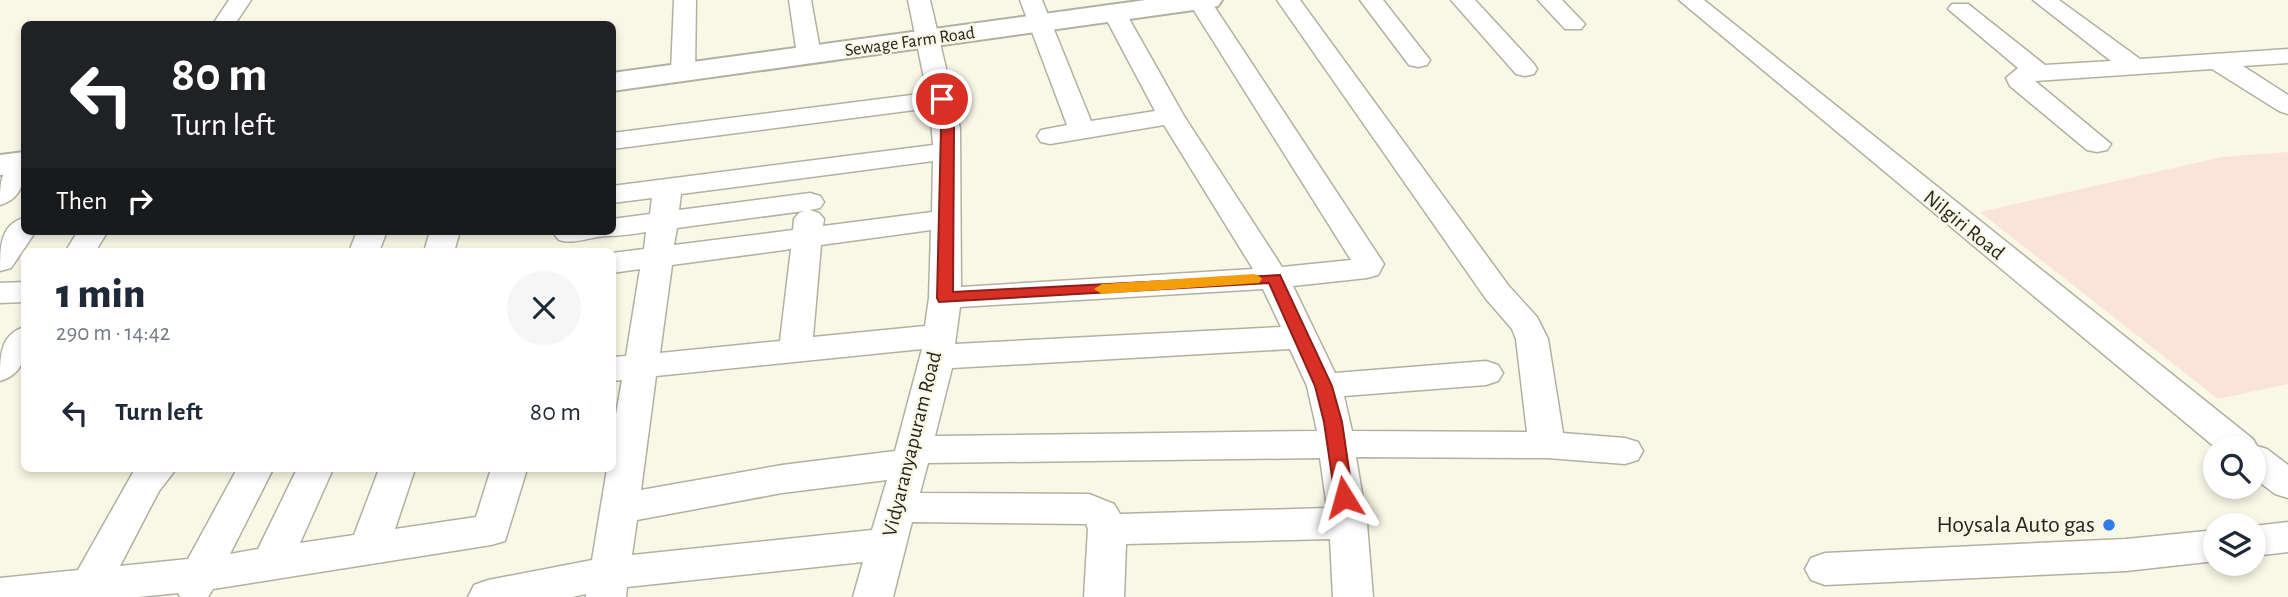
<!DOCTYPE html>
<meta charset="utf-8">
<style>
:root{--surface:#fff;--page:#f6f6f7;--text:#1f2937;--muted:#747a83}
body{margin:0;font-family:"Alegreya Sans",sans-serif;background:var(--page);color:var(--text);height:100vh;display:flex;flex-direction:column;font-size:26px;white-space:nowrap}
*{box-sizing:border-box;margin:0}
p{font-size:23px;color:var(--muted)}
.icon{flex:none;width:38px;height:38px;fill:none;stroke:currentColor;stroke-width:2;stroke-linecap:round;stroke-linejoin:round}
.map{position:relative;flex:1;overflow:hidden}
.panel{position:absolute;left:21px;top:248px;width:595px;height:224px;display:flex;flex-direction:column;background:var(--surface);border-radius:10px;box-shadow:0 4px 10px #0003}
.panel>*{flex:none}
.guide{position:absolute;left:21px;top:21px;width:595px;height:214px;border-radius:10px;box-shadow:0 4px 10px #0003;background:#202124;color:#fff;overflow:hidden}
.tools{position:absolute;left:2203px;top:436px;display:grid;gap:14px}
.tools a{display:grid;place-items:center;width:63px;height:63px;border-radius:50%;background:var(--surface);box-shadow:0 4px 10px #0003;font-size:35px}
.pin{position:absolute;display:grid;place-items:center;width:60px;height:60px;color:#fff;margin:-30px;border:4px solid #fff;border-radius:50%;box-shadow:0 2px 7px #0007}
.me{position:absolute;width:77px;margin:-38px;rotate:352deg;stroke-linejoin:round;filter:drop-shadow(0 0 5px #0008)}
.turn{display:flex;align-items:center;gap:24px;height:147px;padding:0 35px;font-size:32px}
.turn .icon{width:91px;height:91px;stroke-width:2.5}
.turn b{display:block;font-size:49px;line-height:60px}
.then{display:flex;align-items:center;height:66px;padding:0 35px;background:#0003;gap:14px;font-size:26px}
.round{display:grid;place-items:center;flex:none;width:74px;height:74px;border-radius:37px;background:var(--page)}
.head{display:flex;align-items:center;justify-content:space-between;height:119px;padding:0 35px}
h1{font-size:42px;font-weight:800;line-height:52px}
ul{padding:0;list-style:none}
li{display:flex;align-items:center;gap:21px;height:91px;padding:0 35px}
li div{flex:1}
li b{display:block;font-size:26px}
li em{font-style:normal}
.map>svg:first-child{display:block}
.green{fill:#fae3d9}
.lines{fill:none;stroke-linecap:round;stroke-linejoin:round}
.minor-casing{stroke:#b1b1a1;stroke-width:3}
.major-casing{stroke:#b1b1a1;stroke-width:4}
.minor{fill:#fff;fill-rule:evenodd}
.major{fill:#fff;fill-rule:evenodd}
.route{fill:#d93025;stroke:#8d1f18;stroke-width:2}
.slow{fill:#f59e0b}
.poi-dot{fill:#327be8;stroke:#f9f8e7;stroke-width:2.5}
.labels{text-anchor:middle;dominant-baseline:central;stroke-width:5;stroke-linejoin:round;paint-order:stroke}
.far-street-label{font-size:18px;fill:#25241e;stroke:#f9f8e7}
.street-label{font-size:21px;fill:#25241e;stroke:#f9f8e7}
.near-poi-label{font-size:24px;fill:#25241e;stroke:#f9f8e7;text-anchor:end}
</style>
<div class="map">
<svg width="2288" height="597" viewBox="0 0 2288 597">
<rect width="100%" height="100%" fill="#f9f8e7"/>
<!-- green -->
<path class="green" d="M2288 152V384L2218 399 1980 212 2222 157Z"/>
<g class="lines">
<!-- minor casing -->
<g class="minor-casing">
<path id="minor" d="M229 0H251L235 24H213Z
M674 0H696L695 72 692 77 683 79 674 77 671 72Z
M789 0H811L821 55 818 60 809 62 800 60 797 55Z
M908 0H930L960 128 961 287 1253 269 1164 125 1050 144 1041 142 1037 136 1041 130 1067 125 1020 0H1042L1091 121 1155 111 1103 13 1107 8H1123L1184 116 1282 267 1351 260 1188 1 1210 0 1384 264 1378 275 1367 278 1293 286 1335 373 1486 361 1498 365 1503 373 1498 381 1486 385 1344 396 1352 431 1527 432 1516 339 1512 329 1486 299 1277 0H1300L1508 285 1537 317 1548 339 1563 433 1625 438 1638 442 1643 451 1638 460 1625 464 1547 458 1356 457 1367 523 1373 597H1333L1330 539 1126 544 1124 597H1084L1088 529 1086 524 912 522 893 597H853L863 562 627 587 626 597H586V594L572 597H468L474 585 488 580 592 560 607 469H612V437L622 380 612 381V357L626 356 640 269 612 273V253L644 249 646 232C633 234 620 236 607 236 592 236 576 245 559 240L554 234 556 231H612V219L650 214 652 198 612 203V186L933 145 930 108 612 149V133L927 93ZM933 161 932 212 823 226 824 219 819 213 810 210 820 208 824 202 820 196 810 193 679 210 681 194ZM804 211 799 213 794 219 793 230 674 245 677 228ZM931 230 929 298 925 326 813 337 821 245ZM791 249 780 341 660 353 672 265ZM1263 289 1281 327 955 344 960 307ZM922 349 895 451 782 465 641 490 656 376ZM1290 349 1307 386 1317 431 935 436 952 368ZM1320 458 1327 508 1120 514 1114 504 1089 494 920 493 928 463ZM887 480 872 530 632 555 637 520 782 493Z
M1360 0H1383L1430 60 1427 65 1418 67 1409 65Z
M1451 0H1475L1534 64 1537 69 1534 74 1525 76 1516 74Z
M1538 0H1562L1585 24 1581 29H1565Z
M1679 0H1704L2253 439 2257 446 2267 449 2288 465V498L2275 494 2254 478V448H2216Z
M2033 0H2059L2140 59 2288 49V63L2243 66 2288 95V114L2279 111 2212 69 2035 81 2111 144 2107 150 2097 152 2087 150 2010 86 2006 78 2018 68 1948 9 1952 4H1968L2045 65 2111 61Z
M24 157C26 177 23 199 0 205 0 184 0 163 24 157Z
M24 218V231H36L11 268 0 271C0 249 0 224 24 218Z
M78 231H108L95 252H65Z
M357 231H387L379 252H349Z
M430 231H460L454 252H424Z
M24 282V302L0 303V283Z
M24 327C26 351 27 373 0 381 0 356 0 335 24 327Z
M135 469H176L159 491 120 566 188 559 237 469H273L230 554 258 549 297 469H333L300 543 354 535 379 469H415L395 529 476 517 491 469H527L505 541 491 545 213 589 208 597H180L178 593 138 597H0V578L78 570Z
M2288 522V552L2254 556V526Z
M2216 530V561L2126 571 1825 585 1811 580 1805 569 1811 558 1825 553 2126 539Z"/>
</g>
<!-- major casing -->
<g class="major-casing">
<path id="major" d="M1146 0H1222L1218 6 1208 8 612 91V73Z
M24 152V172L0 175V155Z"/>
</g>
<!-- minor -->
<use href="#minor" class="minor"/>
<!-- major -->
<use href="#major" class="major"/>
</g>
<!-- route -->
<path class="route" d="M942 95 948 99 954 128 953 292 1280 275 1332 386 1342 422 1353 497 1351 502 1344 504 1337 502 1335 497 1324 422 1315 386 1269 283 939 302 937 298 941 128 935 99Z"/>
<!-- slow -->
<path class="slow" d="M1254 274 1259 276 1262 279 1259 283 1102 294 1094 289 1102 284Z"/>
<!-- markers -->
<circle class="poi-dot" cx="2109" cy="525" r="7"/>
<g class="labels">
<!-- far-street labels -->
<g class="far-street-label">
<text transform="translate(910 42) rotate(-8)">Sewage Farm Road</text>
</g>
<!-- street labels -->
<g class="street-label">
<text transform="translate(1964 225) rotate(39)">Nilgiri Road</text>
<text transform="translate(912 444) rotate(-76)">Vidyaranyapuram Road</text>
</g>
<!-- near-poi labels -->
<g class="near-poi-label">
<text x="2095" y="525">Hoysala Auto gas</text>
</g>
</g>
</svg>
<div class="tools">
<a><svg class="icon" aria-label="search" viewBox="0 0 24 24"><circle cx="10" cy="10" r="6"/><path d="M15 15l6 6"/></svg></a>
<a><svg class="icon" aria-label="layers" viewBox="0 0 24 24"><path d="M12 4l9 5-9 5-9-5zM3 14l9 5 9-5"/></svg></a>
</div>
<div class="pin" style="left:942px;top:99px;background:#d93025"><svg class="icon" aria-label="arrive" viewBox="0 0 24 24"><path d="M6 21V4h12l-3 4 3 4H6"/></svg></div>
<svg class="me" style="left:1344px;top:497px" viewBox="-20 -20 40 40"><path d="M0-17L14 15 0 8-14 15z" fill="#d93025" stroke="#fff" stroke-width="4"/></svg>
<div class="guide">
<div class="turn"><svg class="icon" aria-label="left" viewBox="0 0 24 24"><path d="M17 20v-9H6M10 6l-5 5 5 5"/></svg><div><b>80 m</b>Turn left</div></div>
<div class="then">Then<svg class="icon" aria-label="right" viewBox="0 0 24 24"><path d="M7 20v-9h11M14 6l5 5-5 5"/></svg></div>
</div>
<section class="panel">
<div class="head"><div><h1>1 min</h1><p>290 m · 14:42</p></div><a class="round"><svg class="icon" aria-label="close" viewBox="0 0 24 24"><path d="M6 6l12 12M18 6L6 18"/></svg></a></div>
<ul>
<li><svg class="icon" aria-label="left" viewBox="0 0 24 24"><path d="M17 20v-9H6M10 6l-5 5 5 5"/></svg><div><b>Turn left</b></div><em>80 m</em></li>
</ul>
</section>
</div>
